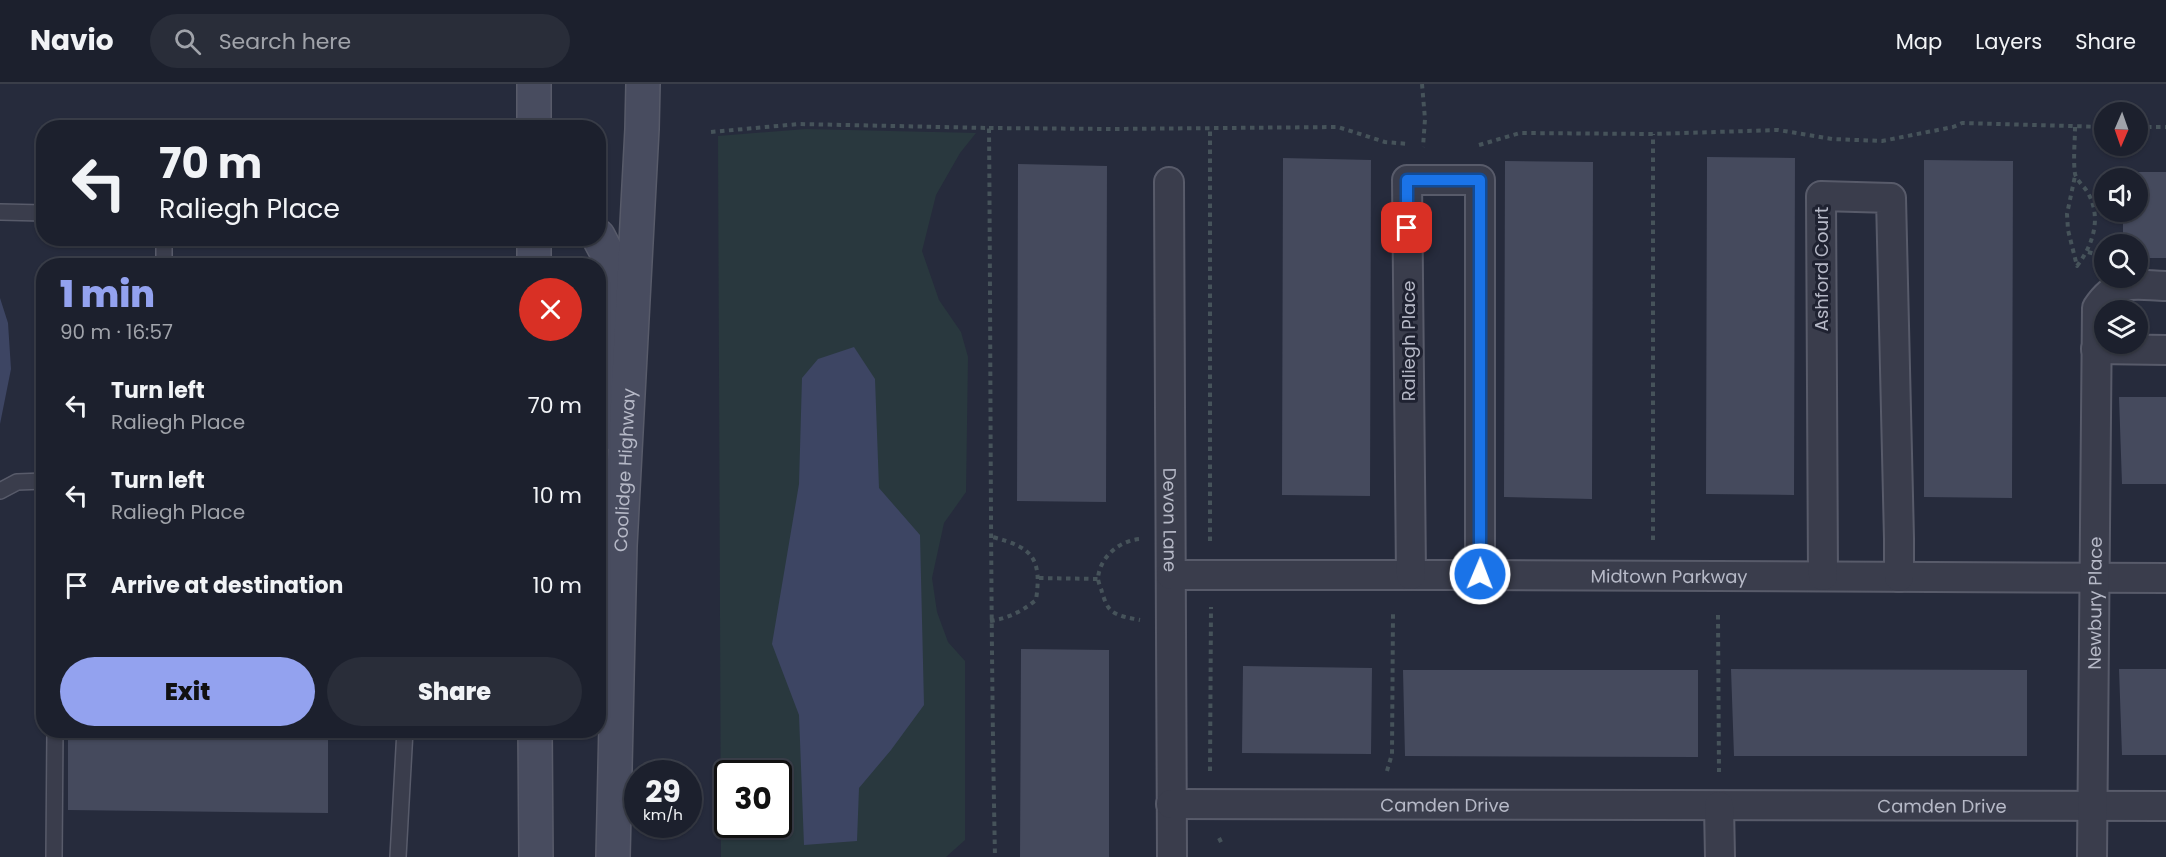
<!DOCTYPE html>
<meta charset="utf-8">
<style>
:root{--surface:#1c202d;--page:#292d39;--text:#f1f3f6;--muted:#a0a3aa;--line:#3a3e49;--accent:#93a2ef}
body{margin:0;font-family:Poppins,sans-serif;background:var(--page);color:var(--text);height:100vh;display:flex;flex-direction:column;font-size:22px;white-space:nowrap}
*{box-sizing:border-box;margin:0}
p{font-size:20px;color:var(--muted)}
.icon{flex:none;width:33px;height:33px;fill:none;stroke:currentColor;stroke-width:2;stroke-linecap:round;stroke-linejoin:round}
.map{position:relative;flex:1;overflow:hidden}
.details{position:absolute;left:36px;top:174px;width:570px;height:480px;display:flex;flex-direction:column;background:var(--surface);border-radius:24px;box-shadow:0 2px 4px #0004,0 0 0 2px var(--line)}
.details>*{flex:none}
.hud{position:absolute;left:36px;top:36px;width:570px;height:126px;border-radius:24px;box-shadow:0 2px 4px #0004,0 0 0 2px var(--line);background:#1c202d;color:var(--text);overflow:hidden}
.needle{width:39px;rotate:182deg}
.fabs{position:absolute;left:2094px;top:18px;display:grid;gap:12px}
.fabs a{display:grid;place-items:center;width:54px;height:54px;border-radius:50%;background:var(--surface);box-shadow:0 2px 4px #0004,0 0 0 2px var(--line);font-size:30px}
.speed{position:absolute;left:624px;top:676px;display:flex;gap:12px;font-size:30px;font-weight:700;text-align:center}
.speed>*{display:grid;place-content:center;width:78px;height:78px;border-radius:50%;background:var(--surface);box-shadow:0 2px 4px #0004,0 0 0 2px var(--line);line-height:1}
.speed small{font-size:15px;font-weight:400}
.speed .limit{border:3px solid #111;border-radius:9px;background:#fff;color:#111}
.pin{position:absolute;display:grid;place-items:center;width:51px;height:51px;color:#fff;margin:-26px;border-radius:12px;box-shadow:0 3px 9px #0006}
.me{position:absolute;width:66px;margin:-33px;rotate:1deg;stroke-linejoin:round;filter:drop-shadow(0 0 4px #0008)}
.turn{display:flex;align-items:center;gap:21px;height:126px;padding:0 24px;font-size:27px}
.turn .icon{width:78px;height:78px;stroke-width:2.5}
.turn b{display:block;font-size:42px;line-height:51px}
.round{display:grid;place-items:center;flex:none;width:63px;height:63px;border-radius:32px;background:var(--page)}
.summary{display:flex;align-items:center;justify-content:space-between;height:102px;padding:0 24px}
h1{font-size:36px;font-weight:800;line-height:45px;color:var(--accent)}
.cta{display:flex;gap:12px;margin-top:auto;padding:12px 24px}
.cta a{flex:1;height:69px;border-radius:36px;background:var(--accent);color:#111;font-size:24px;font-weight:800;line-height:69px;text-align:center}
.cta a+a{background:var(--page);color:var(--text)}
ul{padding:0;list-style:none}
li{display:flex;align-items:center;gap:18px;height:90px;padding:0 24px}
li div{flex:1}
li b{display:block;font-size:22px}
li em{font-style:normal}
header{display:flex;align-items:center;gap:36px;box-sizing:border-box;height:84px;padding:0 30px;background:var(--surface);border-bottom:2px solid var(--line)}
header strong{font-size:28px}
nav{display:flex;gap:33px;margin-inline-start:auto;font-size:21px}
.search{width:420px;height:54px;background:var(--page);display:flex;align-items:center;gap:15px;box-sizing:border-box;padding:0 21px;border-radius:33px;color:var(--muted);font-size:22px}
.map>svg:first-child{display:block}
.green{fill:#29383e;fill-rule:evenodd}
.water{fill:#3d4563}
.building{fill:#454a5d}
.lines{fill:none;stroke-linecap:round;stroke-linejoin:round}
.service-casing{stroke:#585b6a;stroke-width:18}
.minor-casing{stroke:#585b6a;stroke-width:32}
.secondary-casing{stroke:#585b6a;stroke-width:36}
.path{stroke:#46535a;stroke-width:4;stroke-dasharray:4.5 4.5;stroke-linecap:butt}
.service{stroke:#3a3d4c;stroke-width:15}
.minor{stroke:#3a3d4c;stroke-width:28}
.secondary{stroke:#484c5f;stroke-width:33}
.route-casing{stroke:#114b97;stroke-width:15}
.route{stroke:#1a73e8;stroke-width:10}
.labels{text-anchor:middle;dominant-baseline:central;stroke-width:6;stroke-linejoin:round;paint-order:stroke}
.street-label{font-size:18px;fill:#b6b9c7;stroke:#1f2231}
</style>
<header>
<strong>Navio</strong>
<div class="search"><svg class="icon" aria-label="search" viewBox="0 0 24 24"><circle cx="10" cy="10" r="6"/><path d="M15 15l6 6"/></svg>Search here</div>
<nav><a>Map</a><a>Layers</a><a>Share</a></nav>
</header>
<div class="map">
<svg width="2166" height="773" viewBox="0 0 2166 773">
<rect width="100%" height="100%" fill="#262b3c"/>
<!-- green -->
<path class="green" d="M806 45 976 49 960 69 936 111 922 167 939 216 961 248 968 273 966 408 944 439 932 494 937 528 948 558 965 577V756L946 773H721L718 52ZM728 690H778V741H728Z"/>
<!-- water -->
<path class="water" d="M0 214 8 239 11 285 0 340Z
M854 263 875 295 879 404 920 451 924 621 891 666 859 704 857 757 804 761 799 631 772 560 799 400 802 294 818 275Z"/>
<!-- building -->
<path class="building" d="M1707 73 1795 74 1794 411 1706 410Z
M1283 74 1371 76 1370 412 1282 411Z
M1924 76 2013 77 2012 414 1924 413Z
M1505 77 1593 78 1592 415 1504 413Z
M1018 80 1107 82 1106 418 1017 417Z
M2121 88H2166V174H2138V160H2123V128H2138V94H2122Z
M2119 313H2166V400H2122Z
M1021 565 1109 566V773H1020Z
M1243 582 1372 584 1371 670 1242 669Z
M1731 585 2027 586V672H1734Z
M2119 585H2166V671H2122Z
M1403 586H1698V673L1405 672Z
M68 646H328V729L68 726Z"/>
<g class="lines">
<!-- service casing -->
<g class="service-casing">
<path id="service" d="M0 128 44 129
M164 154V182
M0 407 17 398 44 397
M54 773 55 646
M398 773 405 646"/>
</g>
<!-- minor casing -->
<g class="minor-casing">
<g id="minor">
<path id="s1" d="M1169 98 1172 773"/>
<path d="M2096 265 2166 266"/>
<path id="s2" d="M1171 491H1480L2166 494"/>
<path d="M1411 491 1407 96H1480V491"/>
<path d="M1823 492 1821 112 1891 114 1899 455V493"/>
<path id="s3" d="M1171 720 2166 722"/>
<path d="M1719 722 1720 773"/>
<path id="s4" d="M2092 773 2097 224C2117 194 2133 201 2166 202"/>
</g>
</g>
<!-- secondary casing -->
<g class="secondary-casing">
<g id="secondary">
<path d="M534 44V0"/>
<path d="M598 152 608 171 604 349"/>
<path d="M534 154V182"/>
<path d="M535 646 536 773"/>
<path id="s5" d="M613 773 620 462 642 45 643 0"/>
</g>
</g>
<!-- path -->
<path class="path" d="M1422 0 1425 35 1423 63
M2075 43C2075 58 2073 75 2075 90 2077 97 2084 102 2088 109 2102 134 2093 161 2077 182L2068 146 2067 130 2075 92
M2138 43H2166
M989 44 1111 45 1338 43 1385 58 1409 60
M711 48 799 40 989 44C991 287 990 530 995 773
M1479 61 1520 49 1653 50 1778 46 1832 55 1882 57 1953 43 1962 39 2104 43
M2088 168 2095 170 2102 177
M1139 455C1119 457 1100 473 1098 494 1098 498 1101 504 1102 508 1104 515 1107 524 1113 528 1121 533 1130 534 1140 536
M1653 456V50
M1210 457V44
M1039 494 1098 495
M1718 531 1719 688
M990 537C1009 534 1021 528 1036 516 1042 475 1033 463 992 453
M1210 687 1211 523
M1387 687 1392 670 1393 529
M1219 754 1223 762"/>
<!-- service -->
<use href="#service" class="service"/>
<!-- minor -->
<use href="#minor" class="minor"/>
<!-- secondary -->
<use href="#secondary" class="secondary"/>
</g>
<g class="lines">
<!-- route casing -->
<g class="route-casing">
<path id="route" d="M1407 144V96H1480V490"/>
</g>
<!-- route -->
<use href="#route" class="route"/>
</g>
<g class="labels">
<!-- street labels -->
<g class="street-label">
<text transform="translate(1821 185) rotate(-90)">Ashford Court</text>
<text transform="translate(1408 257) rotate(-90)">Raliegh Place</text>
<text stroke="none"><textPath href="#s5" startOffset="387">Coolidge Highway</textPath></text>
<text stroke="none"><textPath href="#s1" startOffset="338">Devon Lane</textPath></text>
<text stroke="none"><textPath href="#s2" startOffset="498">Midtown Parkway</textPath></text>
<text stroke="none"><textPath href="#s4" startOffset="254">Newbury Place</textPath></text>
<text stroke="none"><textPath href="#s3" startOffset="274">Camden Drive</textPath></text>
<text stroke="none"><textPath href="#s3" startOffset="771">Camden Drive</textPath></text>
</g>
</g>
</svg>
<div class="fabs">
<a><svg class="needle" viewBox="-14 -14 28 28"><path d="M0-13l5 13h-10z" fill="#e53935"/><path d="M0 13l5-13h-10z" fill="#a0a3aa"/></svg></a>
<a><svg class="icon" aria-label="sound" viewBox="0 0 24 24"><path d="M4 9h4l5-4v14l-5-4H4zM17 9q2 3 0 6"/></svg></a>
<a><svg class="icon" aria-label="search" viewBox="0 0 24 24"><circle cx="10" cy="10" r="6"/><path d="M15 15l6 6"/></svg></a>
<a><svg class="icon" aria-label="layers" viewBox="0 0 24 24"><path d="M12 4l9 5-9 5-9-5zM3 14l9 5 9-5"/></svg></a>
</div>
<div class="speed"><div>29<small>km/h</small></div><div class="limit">30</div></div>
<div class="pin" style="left:1407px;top:144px;background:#d93025"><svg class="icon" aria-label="arrive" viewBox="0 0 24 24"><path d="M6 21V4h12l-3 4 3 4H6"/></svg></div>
<svg class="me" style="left:1480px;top:490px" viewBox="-20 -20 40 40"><circle r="17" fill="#1a73e8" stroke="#fff" stroke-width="3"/><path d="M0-11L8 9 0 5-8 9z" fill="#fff"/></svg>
<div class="hud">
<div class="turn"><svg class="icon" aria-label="left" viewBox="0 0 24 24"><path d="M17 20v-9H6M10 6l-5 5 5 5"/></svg><div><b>70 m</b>Raliegh Place</div></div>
</div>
<section class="details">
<div class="summary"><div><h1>1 min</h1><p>90 m · 16:57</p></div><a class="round" style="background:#d93025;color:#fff"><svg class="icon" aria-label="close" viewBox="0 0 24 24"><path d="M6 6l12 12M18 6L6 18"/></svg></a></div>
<ul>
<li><svg class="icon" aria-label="left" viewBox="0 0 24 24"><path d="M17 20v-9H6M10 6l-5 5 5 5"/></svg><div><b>Turn left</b><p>Raliegh Place</p></div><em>70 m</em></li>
<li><svg class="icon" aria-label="left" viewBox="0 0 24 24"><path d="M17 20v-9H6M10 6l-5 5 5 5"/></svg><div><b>Turn left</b><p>Raliegh Place</p></div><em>10 m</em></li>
<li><svg class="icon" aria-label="arrive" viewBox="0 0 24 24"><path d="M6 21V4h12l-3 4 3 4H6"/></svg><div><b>Arrive at destination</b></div><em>10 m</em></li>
</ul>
<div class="cta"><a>Exit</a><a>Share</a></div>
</section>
</div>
